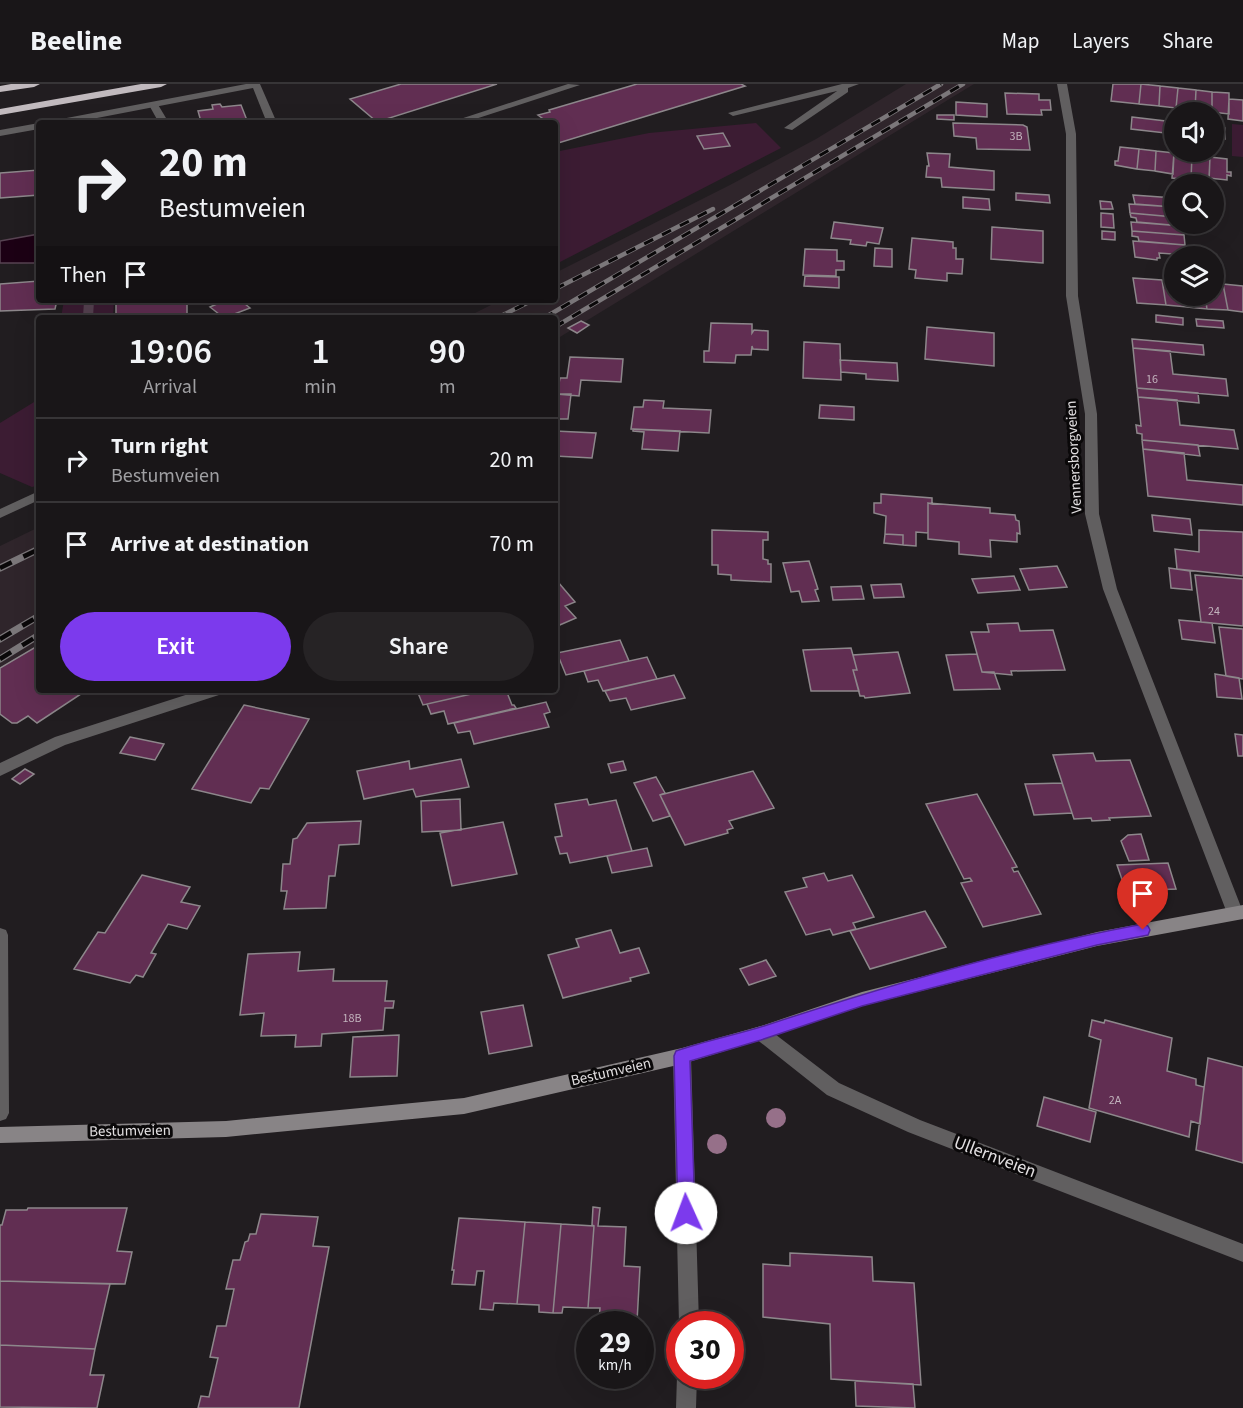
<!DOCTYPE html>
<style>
:root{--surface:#191618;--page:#262325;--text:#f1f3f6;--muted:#9f9fa2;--line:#373537;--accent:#7c3aed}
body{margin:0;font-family:"Source Sans 3",sans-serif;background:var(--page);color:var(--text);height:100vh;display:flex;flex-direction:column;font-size:22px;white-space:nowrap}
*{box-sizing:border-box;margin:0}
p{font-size:20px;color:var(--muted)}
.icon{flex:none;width:33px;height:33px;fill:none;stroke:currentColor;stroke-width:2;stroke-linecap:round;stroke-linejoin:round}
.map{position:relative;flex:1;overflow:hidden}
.side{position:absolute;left:36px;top:231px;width:522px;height:378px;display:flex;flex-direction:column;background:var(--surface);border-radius:6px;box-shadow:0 6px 24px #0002,0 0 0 2px var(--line)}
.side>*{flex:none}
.top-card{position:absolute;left:36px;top:36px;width:522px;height:183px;border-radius:6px;box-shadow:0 6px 24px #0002,0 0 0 2px var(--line);background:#191618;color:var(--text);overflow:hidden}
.controls{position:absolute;left:1164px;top:18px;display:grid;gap:12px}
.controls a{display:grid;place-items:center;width:60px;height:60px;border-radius:50%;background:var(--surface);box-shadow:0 6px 24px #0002,0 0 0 2px var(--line);font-size:30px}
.speed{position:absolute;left:576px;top:1227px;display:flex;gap:12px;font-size:30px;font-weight:700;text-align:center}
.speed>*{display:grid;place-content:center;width:78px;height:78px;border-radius:50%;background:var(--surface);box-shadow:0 6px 24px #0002,0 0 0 2px var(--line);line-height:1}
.speed small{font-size:15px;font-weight:400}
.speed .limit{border:9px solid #d22;background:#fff;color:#111}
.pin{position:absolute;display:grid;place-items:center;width:51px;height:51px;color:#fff;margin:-62px -26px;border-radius:50% 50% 50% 0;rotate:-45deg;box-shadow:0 0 6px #0007}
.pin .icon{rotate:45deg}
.me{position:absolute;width:66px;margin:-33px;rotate:358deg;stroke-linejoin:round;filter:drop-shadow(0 0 4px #0008)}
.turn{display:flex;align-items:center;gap:21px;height:126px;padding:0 24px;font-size:27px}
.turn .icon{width:78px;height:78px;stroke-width:2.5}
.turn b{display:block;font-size:42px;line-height:51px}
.then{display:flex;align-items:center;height:57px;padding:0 24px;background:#0003;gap:12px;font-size:22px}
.eta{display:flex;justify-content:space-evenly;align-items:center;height:102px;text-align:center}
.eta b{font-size:36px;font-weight:600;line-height:42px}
.primary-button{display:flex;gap:12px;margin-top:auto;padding:12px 24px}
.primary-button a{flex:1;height:69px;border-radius:36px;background:var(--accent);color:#fff;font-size:24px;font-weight:600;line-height:69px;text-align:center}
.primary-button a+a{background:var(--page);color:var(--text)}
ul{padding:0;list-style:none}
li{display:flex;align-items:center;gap:18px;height:84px;padding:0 24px;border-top:2px solid var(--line)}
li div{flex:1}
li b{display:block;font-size:22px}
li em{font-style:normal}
header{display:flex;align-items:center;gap:36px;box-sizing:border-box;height:84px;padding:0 30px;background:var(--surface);border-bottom:2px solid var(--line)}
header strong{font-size:28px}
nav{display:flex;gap:33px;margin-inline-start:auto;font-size:21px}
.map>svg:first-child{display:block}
.built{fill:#2f252b}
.green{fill:#3c1c33}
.water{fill:#1c0014;stroke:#574352;stroke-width:1.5}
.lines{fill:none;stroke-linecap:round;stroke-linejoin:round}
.stream{fill:#574352;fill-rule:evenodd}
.building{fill:#612e52;stroke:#8d878b;stroke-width:1.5}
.lane{fill:#615f60;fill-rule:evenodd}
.street{fill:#615f60;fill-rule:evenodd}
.secondary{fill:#888486;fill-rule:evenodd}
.highway{fill:#c1babe;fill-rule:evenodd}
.rail-far1-casing{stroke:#7b777a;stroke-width:4.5}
.rail-casing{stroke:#7b777a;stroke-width:7}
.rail-far1{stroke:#0a0809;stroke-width:3;stroke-dasharray:10;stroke-linecap:butt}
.rail{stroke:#0a0809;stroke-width:4.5;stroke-dasharray:13;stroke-linecap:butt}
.tree{fill:#967089}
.route{fill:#7c3aed;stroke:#51269a;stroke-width:1.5}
.labels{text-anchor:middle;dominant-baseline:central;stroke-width:6;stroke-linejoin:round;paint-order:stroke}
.number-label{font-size:12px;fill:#c2b3bd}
.street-label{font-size:15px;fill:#e2dfe1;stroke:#0a0809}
.near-street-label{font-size:18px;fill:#e2dfe1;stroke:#0a0809}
</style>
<header>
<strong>Beeline</strong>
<nav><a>Map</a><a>Layers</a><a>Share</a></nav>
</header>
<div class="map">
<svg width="1243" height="1324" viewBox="0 0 1243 1324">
<rect width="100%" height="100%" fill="#211d20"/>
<!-- built -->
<path class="built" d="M906 0H974L555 256V234H465L501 216H555V189L730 101 816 55Z
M39 443V565L0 588V462Z"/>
<!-- green -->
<path class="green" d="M756 39 781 64 560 178 555 177V68L649 49Z
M1232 40 1243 41V73L1232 72Z
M64 216H114L113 234H61Z
M39 315V401L32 403 0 389V339Z"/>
<!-- water -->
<path class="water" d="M39 150V179H0V157Z"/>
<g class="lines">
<!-- stream -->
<path class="stream" d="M84 216H94L93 234H83Z"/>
</g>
<!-- building -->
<path class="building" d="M401 0H497L377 38 350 15Z
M637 0H741L745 2 555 60V39H541L546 37 538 31 550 28 549 26Z
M1113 0H1141L1139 20 1111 17Z
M1141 0 1160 2 1159 22 1139 20Z
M1160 2 1178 4 1176 24 1159 22Z
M1178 4 1196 6 1195 26 1176 24Z
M1196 6 1212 8V28L1195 26Z
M1212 8 1229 9V30L1212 28Z
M1005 9 1039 10V16H1050L1051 26H1041L1042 31 1007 30Z
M1229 15 1243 16V37L1228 35Z
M956 18 987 20V33L956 31Z
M220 20 222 23 241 21 248 39H202L201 36 194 37 200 34 198 27 213 25 212 21Z
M937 31H954V36L937 35Z
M1132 33 1174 38V50L1131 45Z
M953 39 1023 41 1027 43 1030 66 977 65 976 54 954 52Z
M1214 43 1225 44V55L1214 54Z
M723 49 730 62 704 65 697 52Z
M1120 63 1139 65 1137 85 1115 81V77H1118Z
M1139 65 1156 67 1155 87 1137 85Z
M1156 67 1174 69 1173 90 1155 87Z
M927 69 950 70 949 83 994 87V106L942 103 941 94 926 93 927 82H929Z
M1174 69 1192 71 1191 96 1172 94Z
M1192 71 1210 73 1209 98 1191 96Z
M1210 73 1227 75V88H1231V92L1227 91V96L1209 94Z
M39 86V111L0 114V89Z
M1016 109 1049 111 1050 119 1016 116Z
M1133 111 1174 114V123L1135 120Z
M963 113 989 115 990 126 963 124Z
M1100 117 1111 118 1113 125H1101Z
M1129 120 1174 123V133L1130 129Z
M1101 129 1113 130 1114 144 1101 143Z
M1130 129 1174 133V140H1182V142L1137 138 1136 134 1131 133Z
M834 138 883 144 879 160 867 158 866 162 850 160 851 156 831 154Z
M1131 138 1182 142 1184 151 1132 147Z
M992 143 1043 147V179L991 175Z
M1102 147 1115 148V156L1102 155Z
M1132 147 1184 151 1185 161 1139 157 1138 153 1132 152Z
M912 154 953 158V164H956V175H963L962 190 947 189V197L915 194 916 186 909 185Z
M1133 157 1185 161 1187 171 1159 169 1160 174H1157V176L1135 173Z
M875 164 892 165V183L874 182Z
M805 165 837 166V177H844V186H836V192L803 191Z
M805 192 839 193V204L804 202Z
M1133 194 1162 196 1166 221 1137 219Z
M1162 196 1174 197V212H1185L1187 223 1166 221Z
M39 197V216H57L55 225 0 227V200Z
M1214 200H1223L1228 226 1207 225 1205 212H1214Z
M1223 200 1243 202V228L1228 226Z
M1185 212H1205L1207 225 1187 223Z
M116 216H187V234H116Z
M226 216H240L250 224 224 234 210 223Z
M1156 231 1183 234V241L1156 238Z
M1196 235 1223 237 1224 244 1197 242Z
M581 237 589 241 577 249 568 244Z
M711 239 752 240V249L754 246 768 247V266L753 265 752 262 751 271H736L735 279 704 278V267H709Z
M927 243 994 249V282L925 275Z
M1132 255 1203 261 1204 271 1133 264Z
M804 258 840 260 841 296 803 294Z
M1133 264 1170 267 1173 290 1226 295 1228 312 1137 304Z
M570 273 623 275 621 298 581 296 579 312 557 310 560 294H567Z
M840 276 897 279 898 297 866 295V290L841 288Z
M1137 304 1198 309 1199 319 1138 313Z
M555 310H571L568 335H555Z
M1138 313 1177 316 1180 341 1234 346 1238 365 1142 356V350L1137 349 1136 341 1141 342Z
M644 316 664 317 663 324 711 326 709 349 631 345 634 323H643Z
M820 321 854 323V336L819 334Z
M633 345 680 347 678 367 642 365 644 348 633 347Z
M555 347 596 349 592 374 555 372Z
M1142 356 1198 361 1200 372 1143 365Z
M1143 365 1184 369 1187 396 1243 401V421L1148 412Z
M881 410 932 414V420L928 419V449L916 448V462L903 461V451L885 450 886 432 874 429V419H881Z
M928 419 990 424V429L1015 431 1016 436 1019 437 1020 450 1017 449V458L990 456 991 473 959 470V458L928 455Z
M1152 431 1190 435 1192 451 1154 447Z
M712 446 768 448V456H763V475L768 476V480H771V498L731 496V491L718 490V481H712Z
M1199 446 1243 448V492L1177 485 1175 465 1199 468Z
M885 450 903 451V461L884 459Z
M809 477 818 505 815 506 819 517 802 518 799 507 791 508 783 479Z
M1057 482 1067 503 1029 506 1020 485Z
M1169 484 1190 487 1192 506 1171 504Z
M1195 491 1243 495V542L1201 538Z
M1014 492 1020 506 978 509 972 495Z
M558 498 575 518 565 522 576 534 555 543V500Z
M901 500 904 513 874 514 871 501Z
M861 502 864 515 833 516 831 503Z
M1179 536 1212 539 1215 559 1182 555Z
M1018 539 1020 547 1053 546 1065 586 1011 587 1012 591 982 588 971 548H989L987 540Z
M1219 543 1243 545V595L1226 592Z
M620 556 629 577 566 591 557 569Z
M39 561V606H87L37 639 28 632 17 639H12L0 630V584Z
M851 564 857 586H853L859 607H811L803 566Z
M898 568 910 609 865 614 864 612H860L853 586H857L853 571Z
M977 570 982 588H994L1000 605 954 606 946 571Z
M647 573 657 595 603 607 598 596 588 598 584 587Z
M1215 590 1239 594 1242 615 1217 613Z
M674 591 685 614 631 626 626 614 610 617 605 607Z
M411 606H480V608L423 621 418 609 412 610Z
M489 606H506L512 621H514L516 624 448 640 444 627 431 630 427 620Z
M546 618 550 628 544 630 549 643 474 660 470 647 458 649 454 639Z
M244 621 309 635 269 705 260 704 251 719 192 705Z
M1235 650 1243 651V672H1238Z
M130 653 164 660 155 676 120 669Z
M1093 669 1096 677 1130 676 1151 732 1109 734 1110 736 1092 737 1091 734 1074 735 1053 671Z
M461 675 469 703 416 713 413 705 364 715 357 687 409 677 410 685Z
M623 677 626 686 611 689 608 680Z
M25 685 34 690 20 700 12 695Z
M753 687 774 724 729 737 733 744 727 746 728 749 685 761 660 711Z
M656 693 665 709 660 711 670 732 653 737 634 699Z
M1062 699 1072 729 1034 731 1025 700Z
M977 710 1017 783 1012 784 1014 788 1018 787 1041 830 983 843 961 799 972 797 970 794 964 795 926 720Z
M460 715 461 746 422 748 421 717Z
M587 715 589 721 616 716 632 767 570 779 567 769 560 770 555 753 562 752 555 720Z
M361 737 359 760 339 761 335 792H329L326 824 284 825 287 807H281L283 780H290L293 755 297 754 307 739Z
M503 738 517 790 452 802 440 749Z
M1141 750 1149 776 1129 777 1121 757 1128 751Z
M647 764 652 782 612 789 607 772Z
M1168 779 1176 805 1126 807 1117 781Z
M824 789 828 797 852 791 874 833 853 839 856 845 833 851 830 845 806 851 785 808 807 803 803 794Z
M142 791 190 803 181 818 200 822 187 845 168 840 151 869 156 870 143 893 136 891 130 899 74 885 98 848 105 849Z
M925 827 946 863 870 885 850 847Z
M611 846 620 869 639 864 649 889 630 894 631 897 563 914 548 871 579 863 576 855Z
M300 868 298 887 334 885 333 897H387L385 917H394L393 924H385L383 946 322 950 321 962 295 963 296 951 261 952 264 929 240 931 248 870Z
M766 876 776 892 749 901 740 885Z
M523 921 532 962 489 970 481 928Z
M1092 936 1104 939 1105 936 1172 954 1167 987 1196 995V1001L1204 1003 1200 1040 1191 1037 1189 1053 1089 1024 1101 956 1089 952Z
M399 951 397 992 350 993 353 953Z
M1208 974 1243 983V1079L1196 1066Z
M1044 1013 1096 1028 1090 1058 1037 1042Z
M593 1123 600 1124 598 1142 626 1143 624 1182 640 1183 637 1238 599 1235 600 1224H588L594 1142 592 1141Z
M28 1124H127L117 1167 132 1168 125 1200 0 1197V1141H2L6 1126H27Z
M261 1130 318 1133 313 1162 329 1163 299 1324H198L201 1312 209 1313 218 1274 210 1273 217 1242H226L234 1205H226L233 1176H240L245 1158 248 1157 250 1150H256Z
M459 1134 525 1138 517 1220 494 1219 493 1226 480 1225 484 1187H477L475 1201 452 1200 454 1186H452Z
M525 1138 561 1140 553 1229 539 1228V1221L517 1220Z
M561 1140 594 1142 588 1224 563 1223 562 1229H553Z
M790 1169 872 1173 873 1197 914 1199 921 1301 831 1295 830 1240 763 1233V1180L790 1182Z
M0 1197 110 1200 95 1265 0 1261Z
M0 1261 95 1265 90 1291H104L97 1324 0 1323Z
M855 1297 913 1300 915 1324 856 1322Z"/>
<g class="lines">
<!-- lane -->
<path class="lane" d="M568 0 580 1 463 39H448Z
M842 0H859L848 4V8L792 46 784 44 837 7 733 32 728 29Z
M151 19H157L169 39H159L149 21Z
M39 407V416L0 434V425Z
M201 606H224L222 610 65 661 0 692V679L55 653Z"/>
<!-- street -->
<path class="street" d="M246 0H260L277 39H267L253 4 71 39H51L56 36Z
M1057 0H1067L1076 50 1078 212 1097 330 1099 430 1117 505 1243 828 1241 834 1235 836 1229 834 1227 829 1103 505 1085 430V330L1066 212V50Z
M39 39V45L0 52V46Z
M0 844 6 846 8 851 9 1029 6 1035 0 1037Z
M761 942 767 944 839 999 920 1036 1243 1160V1178L908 1048 827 1011 755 954 752 949 755 944Z
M682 964 688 967 691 972 699 1240H679L673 972 676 967Z
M680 1286V1292H697L696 1324H676L677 1292Z"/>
<!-- secondary -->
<path class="secondary" d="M1243 821V835L1097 862 862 922 761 956 682 980 464 1030 226 1053 0 1059V1043L226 1037 464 1014 682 964 761 942 862 908 1097 848Z"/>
<!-- highway -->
<path class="highway" d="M11 0H40L34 3 0 8V2Z
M141 0H167L161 3 0 31V25Z"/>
<!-- rail-far1 casing -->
<g class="rail-far1-casing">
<path id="rail-far1" d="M555 205 713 125
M497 234 533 216
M544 234 941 0
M555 243 963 0"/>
</g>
<!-- rail casing -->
<g class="rail-casing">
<path id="rail" d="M0 484 39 465
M0 555 39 532
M0 575 39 551"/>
</g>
<!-- rail-far1 -->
<use href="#rail-far1" class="rail-far1"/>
<!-- rail -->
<use href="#rail" class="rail"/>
</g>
<!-- trees -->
<g class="tree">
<circle cx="776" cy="1034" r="10"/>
<circle cx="717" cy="1060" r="10"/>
</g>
<!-- route -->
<path class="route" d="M1143 840 1148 842 1150 846 1148 851 1097 861 862 922 761 956 690 977 695 1129 692 1134 686 1137 680 1134 678 1129 674 972 676 967C705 957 735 951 764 942 888 901 1014 864 1143 840Z"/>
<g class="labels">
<!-- number labels -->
<g class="number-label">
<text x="1016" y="52">3B</text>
<text x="1152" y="295">16</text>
<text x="1214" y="527">24</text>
<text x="352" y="934">18B</text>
<text x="1115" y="1016">2A</text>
</g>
<!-- street labels -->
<g class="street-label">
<text transform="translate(1074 373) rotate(-93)">Vennersborgveien</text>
<text transform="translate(611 988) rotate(-13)">Bestumveien</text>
<text transform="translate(130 1047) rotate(-1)">Bestumveien</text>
</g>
<!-- near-street labels -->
<g class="near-street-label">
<text transform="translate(995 1073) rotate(21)">Ullernveien</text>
</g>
</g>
</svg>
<div class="controls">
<a><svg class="icon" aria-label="sound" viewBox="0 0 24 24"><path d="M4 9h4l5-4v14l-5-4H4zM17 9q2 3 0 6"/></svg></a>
<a><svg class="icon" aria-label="search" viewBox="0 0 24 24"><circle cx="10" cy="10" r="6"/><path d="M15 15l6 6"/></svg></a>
<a><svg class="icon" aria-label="layers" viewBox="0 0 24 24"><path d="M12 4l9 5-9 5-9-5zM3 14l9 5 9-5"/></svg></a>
</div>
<div class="speed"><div>29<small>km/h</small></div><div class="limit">30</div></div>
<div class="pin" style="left:1143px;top:846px;background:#d93025"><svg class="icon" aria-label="arrive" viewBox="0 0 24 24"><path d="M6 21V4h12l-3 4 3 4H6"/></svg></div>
<svg class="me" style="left:686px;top:1129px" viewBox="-20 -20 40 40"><circle r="19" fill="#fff"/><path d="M0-13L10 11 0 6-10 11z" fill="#7c3aed"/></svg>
<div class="top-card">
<div class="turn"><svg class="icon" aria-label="right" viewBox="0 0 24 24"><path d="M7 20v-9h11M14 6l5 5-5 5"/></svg><div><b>20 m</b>Bestumveien</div></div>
<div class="then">Then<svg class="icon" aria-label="arrive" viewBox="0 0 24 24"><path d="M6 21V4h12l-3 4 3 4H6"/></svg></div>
</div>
<section class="side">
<div class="eta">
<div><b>19:06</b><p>Arrival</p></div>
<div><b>1</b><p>min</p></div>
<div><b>90</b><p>m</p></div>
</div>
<ul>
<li><svg class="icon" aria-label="right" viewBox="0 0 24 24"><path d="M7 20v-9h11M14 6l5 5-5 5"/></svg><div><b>Turn right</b><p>Bestumveien</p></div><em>20 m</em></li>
<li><svg class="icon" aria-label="arrive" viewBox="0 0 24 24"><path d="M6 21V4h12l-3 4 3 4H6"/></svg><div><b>Arrive at destination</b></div><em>70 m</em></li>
</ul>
<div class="primary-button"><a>Exit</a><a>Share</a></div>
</section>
</div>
